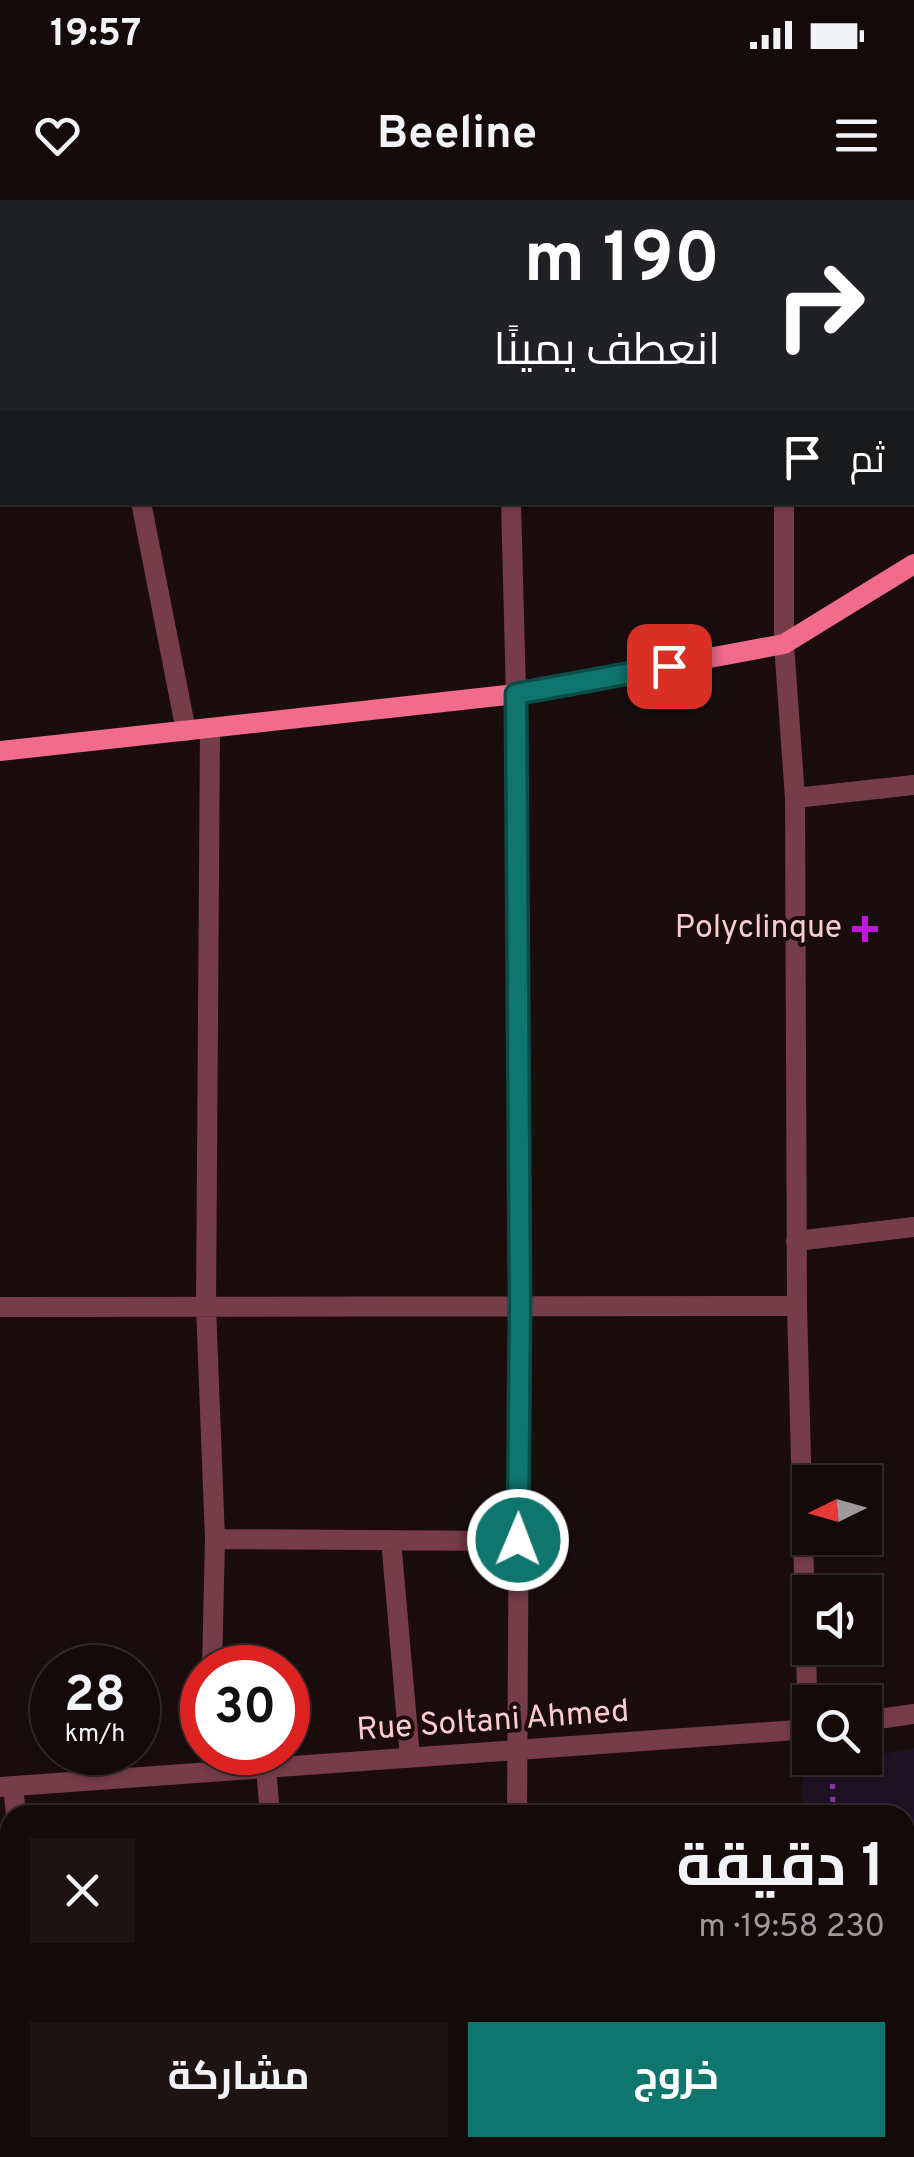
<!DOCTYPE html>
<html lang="ar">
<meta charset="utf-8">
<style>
:root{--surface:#140a0a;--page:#1d1313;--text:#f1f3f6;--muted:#9d9a9c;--line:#332b2b;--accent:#0f766e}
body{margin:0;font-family:Overpass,Cairo,sans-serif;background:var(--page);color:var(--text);direction:rtl;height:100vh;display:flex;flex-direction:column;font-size:38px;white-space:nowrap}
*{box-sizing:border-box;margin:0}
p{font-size:32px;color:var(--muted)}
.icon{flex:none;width:55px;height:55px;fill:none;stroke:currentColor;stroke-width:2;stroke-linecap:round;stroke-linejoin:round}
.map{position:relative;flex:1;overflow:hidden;direction:ltr}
.details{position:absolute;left:0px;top:1605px;width:915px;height:352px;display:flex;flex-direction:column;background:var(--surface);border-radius:30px 30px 0 0;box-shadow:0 2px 8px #0004,0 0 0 2px var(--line);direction:rtl}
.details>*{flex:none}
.guide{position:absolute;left:0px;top:0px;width:915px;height:305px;box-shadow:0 2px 8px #0004,0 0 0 2px var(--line);direction:rtl;background:#202124;color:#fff;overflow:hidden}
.needle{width:65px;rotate:265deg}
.tools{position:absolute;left:792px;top:1265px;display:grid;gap:20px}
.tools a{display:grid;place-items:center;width:90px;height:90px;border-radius:0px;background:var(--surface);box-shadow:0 2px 8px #0004,0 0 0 2px var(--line);font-size:50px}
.speed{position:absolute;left:30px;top:1445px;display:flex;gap:20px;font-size:50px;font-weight:700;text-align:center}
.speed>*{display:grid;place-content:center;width:130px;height:130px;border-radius:50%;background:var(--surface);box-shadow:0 2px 8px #0004,0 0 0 2px var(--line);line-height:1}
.speed small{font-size:25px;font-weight:400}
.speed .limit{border:15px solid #d22;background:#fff;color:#111}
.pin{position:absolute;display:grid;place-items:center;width:85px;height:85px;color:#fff;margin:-42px;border-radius:20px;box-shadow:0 5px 15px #0006}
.me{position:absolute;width:110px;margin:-55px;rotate:1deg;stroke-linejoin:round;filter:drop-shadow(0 0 8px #0008)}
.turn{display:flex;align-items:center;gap:35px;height:210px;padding:0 30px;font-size:45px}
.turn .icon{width:130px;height:130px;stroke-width:2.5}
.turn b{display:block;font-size:70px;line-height:85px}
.then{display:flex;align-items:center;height:95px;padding:0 30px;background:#0003;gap:20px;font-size:38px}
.round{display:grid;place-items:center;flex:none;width:105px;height:105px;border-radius:0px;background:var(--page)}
.summary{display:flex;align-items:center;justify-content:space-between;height:170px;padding:0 30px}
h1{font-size:60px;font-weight:700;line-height:75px}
.primary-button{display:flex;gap:20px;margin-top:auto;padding:20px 30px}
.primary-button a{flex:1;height:115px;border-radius:0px;background:var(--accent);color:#fff;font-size:40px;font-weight:700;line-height:115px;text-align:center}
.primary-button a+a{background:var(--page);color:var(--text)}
.status{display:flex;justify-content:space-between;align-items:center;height:70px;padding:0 50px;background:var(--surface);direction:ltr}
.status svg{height:28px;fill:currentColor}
header{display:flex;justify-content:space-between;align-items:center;height:130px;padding:0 30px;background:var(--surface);font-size:45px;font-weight:700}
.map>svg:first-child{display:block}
.green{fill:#1f1124}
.building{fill:#3a1b1c}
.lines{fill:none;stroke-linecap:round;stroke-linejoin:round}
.path{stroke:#8138a2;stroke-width:5;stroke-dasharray:5 8;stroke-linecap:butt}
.street{stroke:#763c49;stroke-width:20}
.secondary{stroke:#f16c8b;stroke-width:20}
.route-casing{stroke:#0a4d48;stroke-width:25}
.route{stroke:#0f766e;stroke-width:18}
.poi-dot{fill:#be16dc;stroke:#1b0d0e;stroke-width:4}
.labels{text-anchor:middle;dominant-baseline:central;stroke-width:8;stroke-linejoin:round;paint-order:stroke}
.poi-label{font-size:32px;fill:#faccd2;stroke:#1b0d0e;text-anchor:end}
.street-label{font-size:32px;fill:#faccd2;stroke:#1b0d0e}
</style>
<div class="status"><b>19:57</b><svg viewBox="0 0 49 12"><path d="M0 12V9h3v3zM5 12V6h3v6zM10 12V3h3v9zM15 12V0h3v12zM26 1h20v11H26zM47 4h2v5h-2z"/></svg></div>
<header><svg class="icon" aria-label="menu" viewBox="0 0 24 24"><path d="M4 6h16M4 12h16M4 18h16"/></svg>Beeline<svg class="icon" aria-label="heart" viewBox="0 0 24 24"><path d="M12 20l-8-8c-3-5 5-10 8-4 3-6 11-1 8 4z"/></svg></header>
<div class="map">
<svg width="914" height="1957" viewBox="0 0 914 1957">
<rect width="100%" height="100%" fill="#1b0d0e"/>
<!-- green -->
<path class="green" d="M914 1548V1957H604L721 1948H905V1615H804L802 1569Z"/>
<!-- building -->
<path class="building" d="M65 1948H107L108 1957H66Z
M207 1948H249L250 1957H207Z"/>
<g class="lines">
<!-- path -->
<path class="path" d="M832 1558 833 1615
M905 1843 914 1837
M905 1885 914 1907"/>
<!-- street -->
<path class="street" d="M82 0 83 2
M503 0V2
M784 2V0
M141 302 186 531
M511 302 516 494 520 1105 517 1615
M784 302V444L795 598 797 1106 808 1529
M210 528 206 1107 215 1339 212 1468
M795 598 914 585
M796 1041 914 1027
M0 1107 797 1106
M215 1339 518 1341
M391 1340 410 1557
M865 1521 914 1514
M266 1568 270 1615
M13 1586 16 1615
M0 1587 810 1529
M42 1948V1957
M160 1948 161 1957
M297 1948 298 1957
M523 1948V1957"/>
<!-- secondary -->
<path class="secondary" d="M0 551 516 494 784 444 914 364"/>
</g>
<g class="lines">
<!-- route casing -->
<g class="route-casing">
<path id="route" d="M518 1340 520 1105 516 494 669 466"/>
</g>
<!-- route -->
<use href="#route" class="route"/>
</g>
<!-- markers -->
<path class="poi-dot" d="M860 714h10v10h10v10h-10v10h-10v-10h-10v-10h10z"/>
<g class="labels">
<!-- poi labels -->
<g class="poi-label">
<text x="842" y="729">Polyclinque</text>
</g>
<!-- street labels -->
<g class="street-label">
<text transform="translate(493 1522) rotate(-4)">Rue Soltani Ahmed</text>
</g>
</g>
</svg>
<div class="tools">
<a><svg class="needle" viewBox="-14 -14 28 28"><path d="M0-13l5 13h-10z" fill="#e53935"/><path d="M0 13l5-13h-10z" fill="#9d9a9c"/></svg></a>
<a><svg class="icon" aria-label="sound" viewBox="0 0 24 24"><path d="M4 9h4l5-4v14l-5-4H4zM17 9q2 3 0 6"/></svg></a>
<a><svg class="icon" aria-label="search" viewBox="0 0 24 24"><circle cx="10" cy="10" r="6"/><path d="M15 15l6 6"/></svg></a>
</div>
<div class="speed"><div>28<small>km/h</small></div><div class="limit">30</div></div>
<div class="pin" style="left:669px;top:466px;background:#d93025"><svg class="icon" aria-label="arrive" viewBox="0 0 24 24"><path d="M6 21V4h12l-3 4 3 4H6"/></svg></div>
<svg class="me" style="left:518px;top:1340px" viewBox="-20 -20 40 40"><circle r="17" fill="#0f766e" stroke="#fff" stroke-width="3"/><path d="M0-11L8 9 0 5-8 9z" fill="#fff"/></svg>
<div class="guide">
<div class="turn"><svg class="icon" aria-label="right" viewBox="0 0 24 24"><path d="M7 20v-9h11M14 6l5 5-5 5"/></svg><div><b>190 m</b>انعطف يمينًا</div></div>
<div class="then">ثم<svg class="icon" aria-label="arrive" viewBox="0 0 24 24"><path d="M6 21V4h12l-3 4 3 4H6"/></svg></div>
</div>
<section class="details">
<div class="summary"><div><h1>1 دقيقة</h1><p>230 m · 19:58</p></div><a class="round"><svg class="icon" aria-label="close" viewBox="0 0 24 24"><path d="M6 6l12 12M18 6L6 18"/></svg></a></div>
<div class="primary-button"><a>خروج</a><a>مشاركة</a></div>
</section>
</div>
